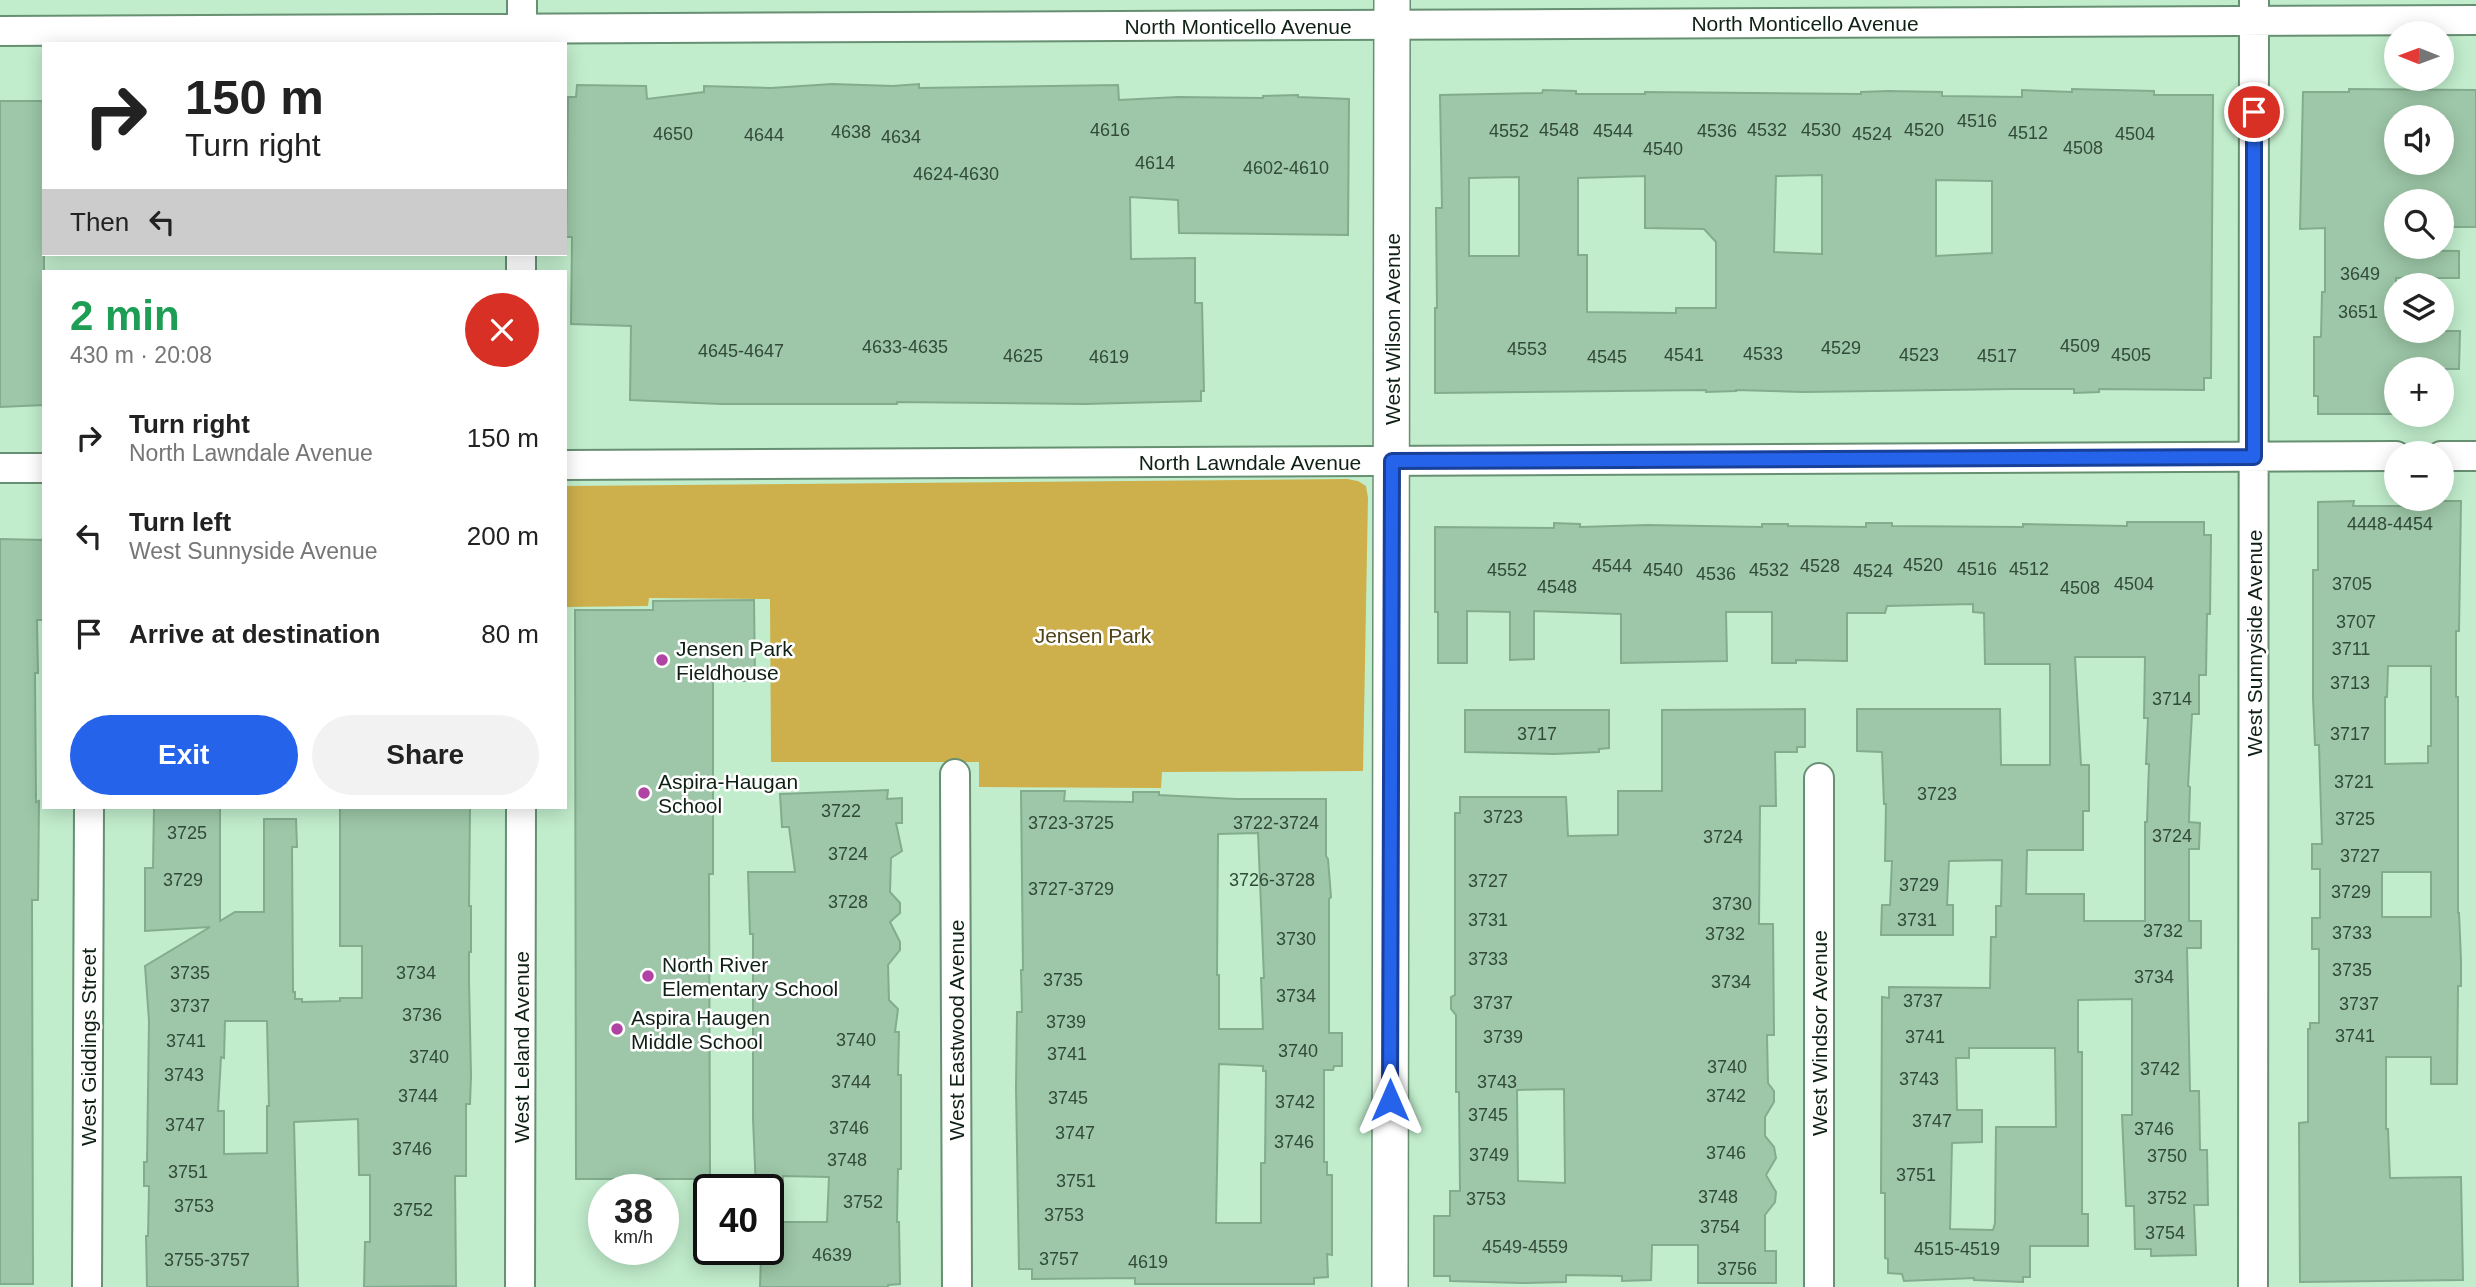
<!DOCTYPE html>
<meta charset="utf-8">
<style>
:root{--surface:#fff;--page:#f2f2f2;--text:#222;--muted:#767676;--accent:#2563eb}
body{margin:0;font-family:Helvetica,sans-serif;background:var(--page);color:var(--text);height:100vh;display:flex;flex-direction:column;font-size:26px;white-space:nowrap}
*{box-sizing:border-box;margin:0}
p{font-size:23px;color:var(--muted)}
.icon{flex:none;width:38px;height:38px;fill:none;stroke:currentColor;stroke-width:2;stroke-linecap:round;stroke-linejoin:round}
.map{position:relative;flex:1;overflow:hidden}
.drawer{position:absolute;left:42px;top:270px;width:525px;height:539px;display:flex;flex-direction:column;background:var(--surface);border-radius:0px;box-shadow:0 4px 18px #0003}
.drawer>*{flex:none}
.hud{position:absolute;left:42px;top:42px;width:525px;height:214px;border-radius:0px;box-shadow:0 4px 18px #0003;background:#fff;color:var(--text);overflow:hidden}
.needle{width:46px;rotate:271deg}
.controls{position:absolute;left:2384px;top:21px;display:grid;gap:14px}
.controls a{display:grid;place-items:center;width:70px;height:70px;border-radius:50%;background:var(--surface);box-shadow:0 4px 18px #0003;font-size:35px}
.speed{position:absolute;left:588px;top:1174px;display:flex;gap:14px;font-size:35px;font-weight:700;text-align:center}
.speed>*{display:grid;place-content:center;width:91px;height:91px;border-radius:50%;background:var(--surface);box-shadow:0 4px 18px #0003;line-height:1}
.speed small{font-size:18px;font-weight:400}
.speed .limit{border:4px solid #111;border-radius:10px;background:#fff;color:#111}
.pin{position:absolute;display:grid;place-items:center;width:60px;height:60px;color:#fff;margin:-30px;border:4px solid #fff;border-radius:50%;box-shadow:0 2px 7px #0007}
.me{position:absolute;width:77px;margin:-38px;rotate:0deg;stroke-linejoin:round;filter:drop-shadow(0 0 5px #0008)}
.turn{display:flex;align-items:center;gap:24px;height:147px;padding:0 28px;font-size:32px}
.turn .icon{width:91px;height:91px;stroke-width:2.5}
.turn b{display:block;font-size:49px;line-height:60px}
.then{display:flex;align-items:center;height:66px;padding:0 28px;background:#0003;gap:14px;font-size:26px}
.round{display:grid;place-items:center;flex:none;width:74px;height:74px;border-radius:37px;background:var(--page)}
.headline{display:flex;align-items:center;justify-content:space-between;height:119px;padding:0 28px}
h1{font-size:42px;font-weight:800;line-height:52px;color:#1e9e55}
.button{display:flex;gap:14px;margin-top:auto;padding:14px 28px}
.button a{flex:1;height:80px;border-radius:42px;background:var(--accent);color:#fff;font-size:28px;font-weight:800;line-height:80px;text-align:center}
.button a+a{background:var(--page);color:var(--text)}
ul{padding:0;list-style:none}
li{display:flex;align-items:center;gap:21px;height:98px;padding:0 28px}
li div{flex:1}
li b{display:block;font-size:26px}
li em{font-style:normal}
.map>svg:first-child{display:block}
.green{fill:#cdb04c}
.building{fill:#9dc7a8;stroke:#83ac8e;stroke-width:2;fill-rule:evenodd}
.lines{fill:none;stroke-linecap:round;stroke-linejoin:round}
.minor-casing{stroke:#678f72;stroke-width:32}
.tertiary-casing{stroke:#678f72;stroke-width:38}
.minor{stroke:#fff;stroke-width:28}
.tertiary{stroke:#fff;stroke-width:35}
.route-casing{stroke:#184099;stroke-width:18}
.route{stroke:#2563eb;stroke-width:12}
.poi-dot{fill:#b043a3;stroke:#fff;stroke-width:2.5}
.labels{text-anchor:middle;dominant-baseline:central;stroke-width:5;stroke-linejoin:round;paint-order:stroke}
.number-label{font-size:18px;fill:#324a39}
.street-label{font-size:21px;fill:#0f2014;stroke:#fff}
.park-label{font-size:21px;fill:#504316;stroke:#fff}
.poi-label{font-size:21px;fill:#0f2014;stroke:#fff;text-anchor:start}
</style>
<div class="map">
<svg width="2476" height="1287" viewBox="0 0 2476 1287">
<rect width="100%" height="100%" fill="#c1edcc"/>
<!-- green -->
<path class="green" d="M1347 479 1358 481 1366 486 1368 498 1363 771 1162 772 1161 788 979 787V762H771L770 599 649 598 648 606 567 607V486Z"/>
<!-- building -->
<path class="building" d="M832 84 893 86 919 84V88L1118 85 1119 100 1178 97 1263 98V96L1298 95V97L1349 99 1348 235 1179 233 1178 200 1130 197 1131 259 1195 258V303H1202L1204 391H1201V401L1084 404 897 402V404H721L630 400 631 326 571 324 572 237H566L568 97H576L577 85 646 86 647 99 704 92V86L771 88Z
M2072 89 2154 91V95H2213L2211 378H2204V390L2099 389V392L2074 393V389H2012L1804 392 1736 390V391L1706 392V390L1435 393V308H1437L1436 208H1442L1440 95 1542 93 1543 90 1576 91V94H1645V92L1861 94V92L1888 91 1942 92V96L2022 97V90L2072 92ZM1822 175V254L1774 252 1776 176ZM1645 176V228L1704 229 1716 242V308H1676V313L1587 312V255H1578V178ZM1519 177V256H1469V178ZM1936 180 1992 181V253L1936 256Z
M2349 89 2476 90V227H2441V201H2396V250L2459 251V278H2396V331H2460L2459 369H2396V414H2318V396H2314V337H2321L2322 292H2325V228L2300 229 2303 92H2349ZM2396 117H2441V163H2396Z
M0 101H44V405L0 407Z
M2354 501 2353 506H2430L2431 501H2461L2459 631H2456V697H2458V913H2459L2461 960V986H2458L2457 1084H2431V1057H2386V1129H2388L2390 1178 2461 1177 2463 1280 2300 1282 2299 1123 2308 1122V1029H2310V1023H2319V949H2312V918H2320V869H2312V844H2322L2319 745H2315L2313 698V570H2318V502ZM2388 666H2431V746H2428V763L2385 764V697H2387ZM2382 872H2431V917H2382Z
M2127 522H2204V535H2211L2210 614H2207L2206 675H2199V714H2192L2188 786 2190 787 2189 822 2200 823 2199 849H2189V921H2201V948H2187L2190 1091H2199L2200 1150H2207L2208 1205H2194L2196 1255 2151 1256V1249H2135L2134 1206H2126L2122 1115H2132V999L2078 1000V1052H2082V1214H2088V1246H2030V1277H2023V1282L1974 1280V1278L1904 1281 1902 1274 1888 1273V1259L1885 1258V1193H1881L1882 997 1889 998V987L1990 988 1991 937H1996V906H2001L2002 860 1949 861 1947 905H1953V935H1881L1882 905H1890L1892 861H1885L1886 804H1884L1882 752 1857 751V709H2000L2001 765H2050V664H1985L1984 613 1973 612V604L1887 606 1885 613H1847V661L1796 660V663H1772V612H1726L1727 661 1621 663V614L1534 611V659L1510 660V612L1467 611V663H1438V612H1435V527L1554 528V523L1580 524V527L1647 525 1762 527V524H1788V526L1866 527V523H1892V526L2023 527V524L2127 526ZM2075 657H2145L2144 718H2148L2146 764H2149L2147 822H2145V921H2084V894H2026L2027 850H2083V811H2089V765H2081ZM1969 1048H2055L2056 1127H1996L1995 1223 1993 1230 1950 1229 1952 1143 1982 1142V1110H1957L1956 1058H1969Z
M0 539 44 540V620H37L38 673H35L36 802 39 801 38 900H32L33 1284H0Z
M754 600 755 681H713V874H709L710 1179H576L575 610H653V601Z
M1805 709V747H1797V752H1775L1776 806H1760L1759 924H1773L1774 1035H1767L1768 1083 1774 1091V1102L1765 1117V1136L1774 1147 1776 1158 1766 1175 1776 1192 1775 1202 1765 1215V1251H1776V1283H1698V1245H1652L1651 1280 1622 1281V1276L1566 1275V1282L1522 1283 1450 1281V1276H1434V1216H1450V1191H1460L1459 1092H1456V1015L1451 1009V997L1455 995V813H1460V797H1566L1568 836 1618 835V791H1662V710ZM1564 1089 1565 1183 1518 1181 1517 1090Z
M1465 710H1609V748L1599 749V752L1554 754 1465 752Z
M888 790 887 799 902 798V823H896L902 851 891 858 890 892 900 903V913L890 922 900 942V950L888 965 889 1000 898 1009 895 1032H899L898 1075H901V1169H898L897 1222H899L900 1284 888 1285V1287H760L761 1255H768V1222H827L829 1177 783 1176V1190H756L753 1119V934H750L748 872H795L789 827H782L780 794Z
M1021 791H1065L1064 801 1133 802V792H1159V795L1236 799H1326V856L1328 859 1331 897 1329 899V1033H1342V1066H1334L1333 1070H1324V1162H1327V1175H1332V1255L1327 1254 1328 1277 1314 1278V1284H1135V1278L1032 1279V1269H1019L1016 1088 1017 1012H1022L1021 970H1023ZM1258 833 1264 978H1261L1263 1029H1219V975H1217L1218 834ZM1219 1064 1263 1066V1071H1266L1265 1163H1261V1223H1216Z
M154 807H220V921L235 912H264V819H296L297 847H292L293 992H295V999H302V1002L340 1001V998H362V946H340V807H470L469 906H471V952H469V980L471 1076 470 1104H466V1176H455L456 1286 364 1287 365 1242H370V1175H359L358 1119 294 1122 298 1287H147L146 1236H148L149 1186H144V1162H147L149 1021 145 966 210 927 145 931V868H153ZM225 1021H267L269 1106H267V1153L224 1154V1111H218L221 1057 224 1058Z"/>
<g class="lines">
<!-- minor casing -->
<g class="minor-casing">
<path id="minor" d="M0 31 2476 20
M522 44V0
M521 271V254
M2441 456H2476
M565 465 2396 456
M0 468H44
M955 774 957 1287
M87 1287 89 807
M520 1287 521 807
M1819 1287V778
M2253 1287 2254 0"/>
</g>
<!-- tertiary casing -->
<g class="tertiary-casing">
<path id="tertiary" d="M1390 1287 1392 0"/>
</g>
<!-- minor -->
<use href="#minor" class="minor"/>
<!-- tertiary -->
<use href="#tertiary" class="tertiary"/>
</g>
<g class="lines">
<!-- route casing -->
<g class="route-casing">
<path id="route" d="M1390 1100 1392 461 2254 457V112"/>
</g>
<!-- route -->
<use href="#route" class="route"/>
</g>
<!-- markers -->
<g class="poi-dot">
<circle cx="662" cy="660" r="7"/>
<circle cx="644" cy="793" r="7"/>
<circle cx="648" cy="976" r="7"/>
<circle cx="617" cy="1029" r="7"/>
</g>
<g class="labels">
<!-- number labels -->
<g class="number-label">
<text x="1977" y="121">4516</text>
<text x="1110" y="130">4616</text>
<text x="1559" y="130">4548</text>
<text x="1767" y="130">4532</text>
<text x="1821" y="130">4530</text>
<text x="1924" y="130">4520</text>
<text x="1509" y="131">4552</text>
<text x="1613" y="131">4544</text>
<text x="1717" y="131">4536</text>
<text x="851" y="132">4638</text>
<text x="2028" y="133">4512</text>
<text x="673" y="134">4650</text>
<text x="1872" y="134">4524</text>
<text x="2135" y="134">4504</text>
<text x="764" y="135">4644</text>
<text x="901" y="137">4634</text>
<text x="2083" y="148">4508</text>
<text x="1663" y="149">4540</text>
<text x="1155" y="163">4614</text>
<text x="1286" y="168">4602-4610</text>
<text x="956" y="174">4624-4630</text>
<text x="2360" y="274">3649</text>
<text x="2358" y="312">3651</text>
<text x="2080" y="346">4509</text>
<text x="905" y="347">4633-4635</text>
<text x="1841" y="348">4529</text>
<text x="1527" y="349">4553</text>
<text x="741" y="351">4645-4647</text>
<text x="1763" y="354">4533</text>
<text x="1684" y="355">4541</text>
<text x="1919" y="355">4523</text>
<text x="2131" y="355">4505</text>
<text x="1023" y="356">4625</text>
<text x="1997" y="356">4517</text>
<text x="1109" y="357">4619</text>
<text x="1607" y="357">4545</text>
<text x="2390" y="524">4448-4454</text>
<text x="1923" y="565">4520</text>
<text x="1612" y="566">4544</text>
<text x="1820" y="566">4528</text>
<text x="1977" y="569">4516</text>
<text x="2029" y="569">4512</text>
<text x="1507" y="570">4552</text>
<text x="1663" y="570">4540</text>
<text x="1769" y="570">4532</text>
<text x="1873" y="571">4524</text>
<text x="1716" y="574">4536</text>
<text x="2134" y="584">4504</text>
<text x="2352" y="584">3705</text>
<text x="1557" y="587">4548</text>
<text x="2080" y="588">4508</text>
<text x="2356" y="622">3707</text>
<text x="2351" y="649">3711</text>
<text x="2350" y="683">3713</text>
<text x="2172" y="699">3714</text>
<text x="1537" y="734">3717</text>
<text x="2350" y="734">3717</text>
<text x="2354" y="782">3721</text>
<text x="1937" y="794">3723</text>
<text x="841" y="811">3722</text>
<text x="1503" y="817">3723</text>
<text x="2355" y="819">3725</text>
<text x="1071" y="823">3723-3725</text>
<text x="1276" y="823">3722-3724</text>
<text x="187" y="833">3725</text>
<text x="2172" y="836">3724</text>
<text x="1723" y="837">3724</text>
<text x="848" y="854">3724</text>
<text x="2360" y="856">3727</text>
<text x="183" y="880">3729</text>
<text x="1272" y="880">3726-3728</text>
<text x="1488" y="881">3727</text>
<text x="1919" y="885">3729</text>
<text x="1071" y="889">3727-3729</text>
<text x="2351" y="892">3729</text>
<text x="848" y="902">3728</text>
<text x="1732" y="904">3730</text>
<text x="1488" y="920">3731</text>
<text x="1917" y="920">3731</text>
<text x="2163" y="931">3732</text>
<text x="2352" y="933">3733</text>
<text x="1725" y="934">3732</text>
<text x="1296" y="939">3730</text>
<text x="1488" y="959">3733</text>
<text x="2352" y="970">3735</text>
<text x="190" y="973">3735</text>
<text x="416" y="973">3734</text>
<text x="2154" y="977">3734</text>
<text x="1063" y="980">3735</text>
<text x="1731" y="982">3734</text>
<text x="1296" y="996">3734</text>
<text x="1923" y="1001">3737</text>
<text x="1493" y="1003">3737</text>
<text x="2359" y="1004">3737</text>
<text x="190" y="1006">3737</text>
<text x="422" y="1015">3736</text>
<text x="1066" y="1022">3739</text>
<text x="2355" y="1036">3741</text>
<text x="1503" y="1037">3739</text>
<text x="1925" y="1037">3741</text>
<text x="856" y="1040">3740</text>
<text x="186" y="1041">3741</text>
<text x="1298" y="1051">3740</text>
<text x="1067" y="1054">3741</text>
<text x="429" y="1057">3740</text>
<text x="1727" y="1067">3740</text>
<text x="2160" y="1069">3742</text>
<text x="184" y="1075">3743</text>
<text x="1919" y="1079">3743</text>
<text x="851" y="1082">3744</text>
<text x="1497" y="1082">3743</text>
<text x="418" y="1096">3744</text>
<text x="1726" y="1096">3742</text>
<text x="1068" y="1098">3745</text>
<text x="1295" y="1102">3742</text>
<text x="1488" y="1115">3745</text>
<text x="1932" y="1121">3747</text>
<text x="185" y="1125">3747</text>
<text x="849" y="1128">3746</text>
<text x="2154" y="1129">3746</text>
<text x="1075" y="1133">3747</text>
<text x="1294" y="1142">3746</text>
<text x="412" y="1149">3746</text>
<text x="1726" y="1153">3746</text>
<text x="1489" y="1155">3749</text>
<text x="2167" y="1156">3750</text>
<text x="847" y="1160">3748</text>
<text x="188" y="1172">3751</text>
<text x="1916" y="1175">3751</text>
<text x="1076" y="1181">3751</text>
<text x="1718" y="1197">3748</text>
<text x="2167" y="1198">3752</text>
<text x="1486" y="1199">3753</text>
<text x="863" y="1202">3752</text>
<text x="194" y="1206">3753</text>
<text x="413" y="1210">3752</text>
<text x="1064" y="1215">3753</text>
<text x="1720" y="1227">3754</text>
<text x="2165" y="1233">3754</text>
<text x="1525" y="1247">4549-4559</text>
<text x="1957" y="1249">4515-4519</text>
<text x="832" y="1255">4639</text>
<text x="1059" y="1259">3757</text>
<text x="207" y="1260">3755-3757</text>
<text x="1148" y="1262">4619</text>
<text x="1737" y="1269">3756</text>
</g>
<!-- street labels -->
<g class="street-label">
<text x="1805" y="23">North Monticello Avenue</text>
<text x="1238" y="26">North Monticello Avenue</text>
<text transform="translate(1392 329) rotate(-90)">West Wilson Avenue</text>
<text x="1250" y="462">North Lawndale Avenue</text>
<text transform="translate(2254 643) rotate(-90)">West Sunnyside Avenue</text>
<text transform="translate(956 1030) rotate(-90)">West Eastwood Avenue</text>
<text transform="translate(1819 1033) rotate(-90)">West Windsor Avenue</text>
<text transform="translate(88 1047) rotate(-90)">West Giddings Street</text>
<text transform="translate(521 1047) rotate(-90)">West Leland Avenue</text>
</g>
<!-- park labels -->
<g class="park-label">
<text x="1093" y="635">Jensen Park</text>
</g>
<!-- poi labels -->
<g class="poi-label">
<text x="676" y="648">Jensen Park<tspan x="676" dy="24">Fieldhouse</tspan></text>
<text x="658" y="781">Aspira-Haugan<tspan x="658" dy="24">School</tspan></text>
<text x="662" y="964">North River<tspan x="662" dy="24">Elementary School</tspan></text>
<text x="631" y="1017">Aspira Haugen<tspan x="631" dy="24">Middle School</tspan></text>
</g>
</g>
</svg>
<div class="controls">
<a><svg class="needle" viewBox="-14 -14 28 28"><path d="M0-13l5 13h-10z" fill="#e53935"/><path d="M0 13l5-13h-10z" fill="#767676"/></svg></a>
<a><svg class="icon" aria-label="sound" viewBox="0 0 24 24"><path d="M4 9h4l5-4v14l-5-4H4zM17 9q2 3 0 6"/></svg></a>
<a><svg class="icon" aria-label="search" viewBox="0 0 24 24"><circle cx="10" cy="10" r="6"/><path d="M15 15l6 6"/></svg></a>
<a><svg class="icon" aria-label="layers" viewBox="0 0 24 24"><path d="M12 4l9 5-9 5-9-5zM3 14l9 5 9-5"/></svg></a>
<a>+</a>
<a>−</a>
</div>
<div class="speed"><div>38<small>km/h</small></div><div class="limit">40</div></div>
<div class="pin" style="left:2254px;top:112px;background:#d93025"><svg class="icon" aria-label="arrive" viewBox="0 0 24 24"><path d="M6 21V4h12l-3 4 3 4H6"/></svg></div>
<svg class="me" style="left:1390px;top:1100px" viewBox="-20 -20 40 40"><path d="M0-17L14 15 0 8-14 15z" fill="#2563eb" stroke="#fff" stroke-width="4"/></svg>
<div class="hud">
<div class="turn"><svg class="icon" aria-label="right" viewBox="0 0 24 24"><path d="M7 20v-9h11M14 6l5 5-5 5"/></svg><div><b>150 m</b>Turn right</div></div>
<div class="then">Then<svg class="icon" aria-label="left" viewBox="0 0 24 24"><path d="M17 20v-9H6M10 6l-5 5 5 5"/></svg></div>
</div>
<section class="drawer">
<div class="headline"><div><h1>2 min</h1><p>430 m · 20:08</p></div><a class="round" style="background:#d93025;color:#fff"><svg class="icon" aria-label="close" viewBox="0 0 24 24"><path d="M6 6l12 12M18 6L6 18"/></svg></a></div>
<ul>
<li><svg class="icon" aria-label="right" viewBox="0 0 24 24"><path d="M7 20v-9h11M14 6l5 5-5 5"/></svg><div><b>Turn right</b><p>North Lawndale Avenue</p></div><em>150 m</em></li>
<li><svg class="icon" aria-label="left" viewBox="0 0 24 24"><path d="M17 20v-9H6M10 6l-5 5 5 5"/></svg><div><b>Turn left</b><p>West Sunnyside Avenue</p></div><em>200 m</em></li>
<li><svg class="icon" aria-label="arrive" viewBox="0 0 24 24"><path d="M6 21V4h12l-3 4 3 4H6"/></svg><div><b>Arrive at destination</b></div><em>80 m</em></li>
</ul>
<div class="button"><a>Exit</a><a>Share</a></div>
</section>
</div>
